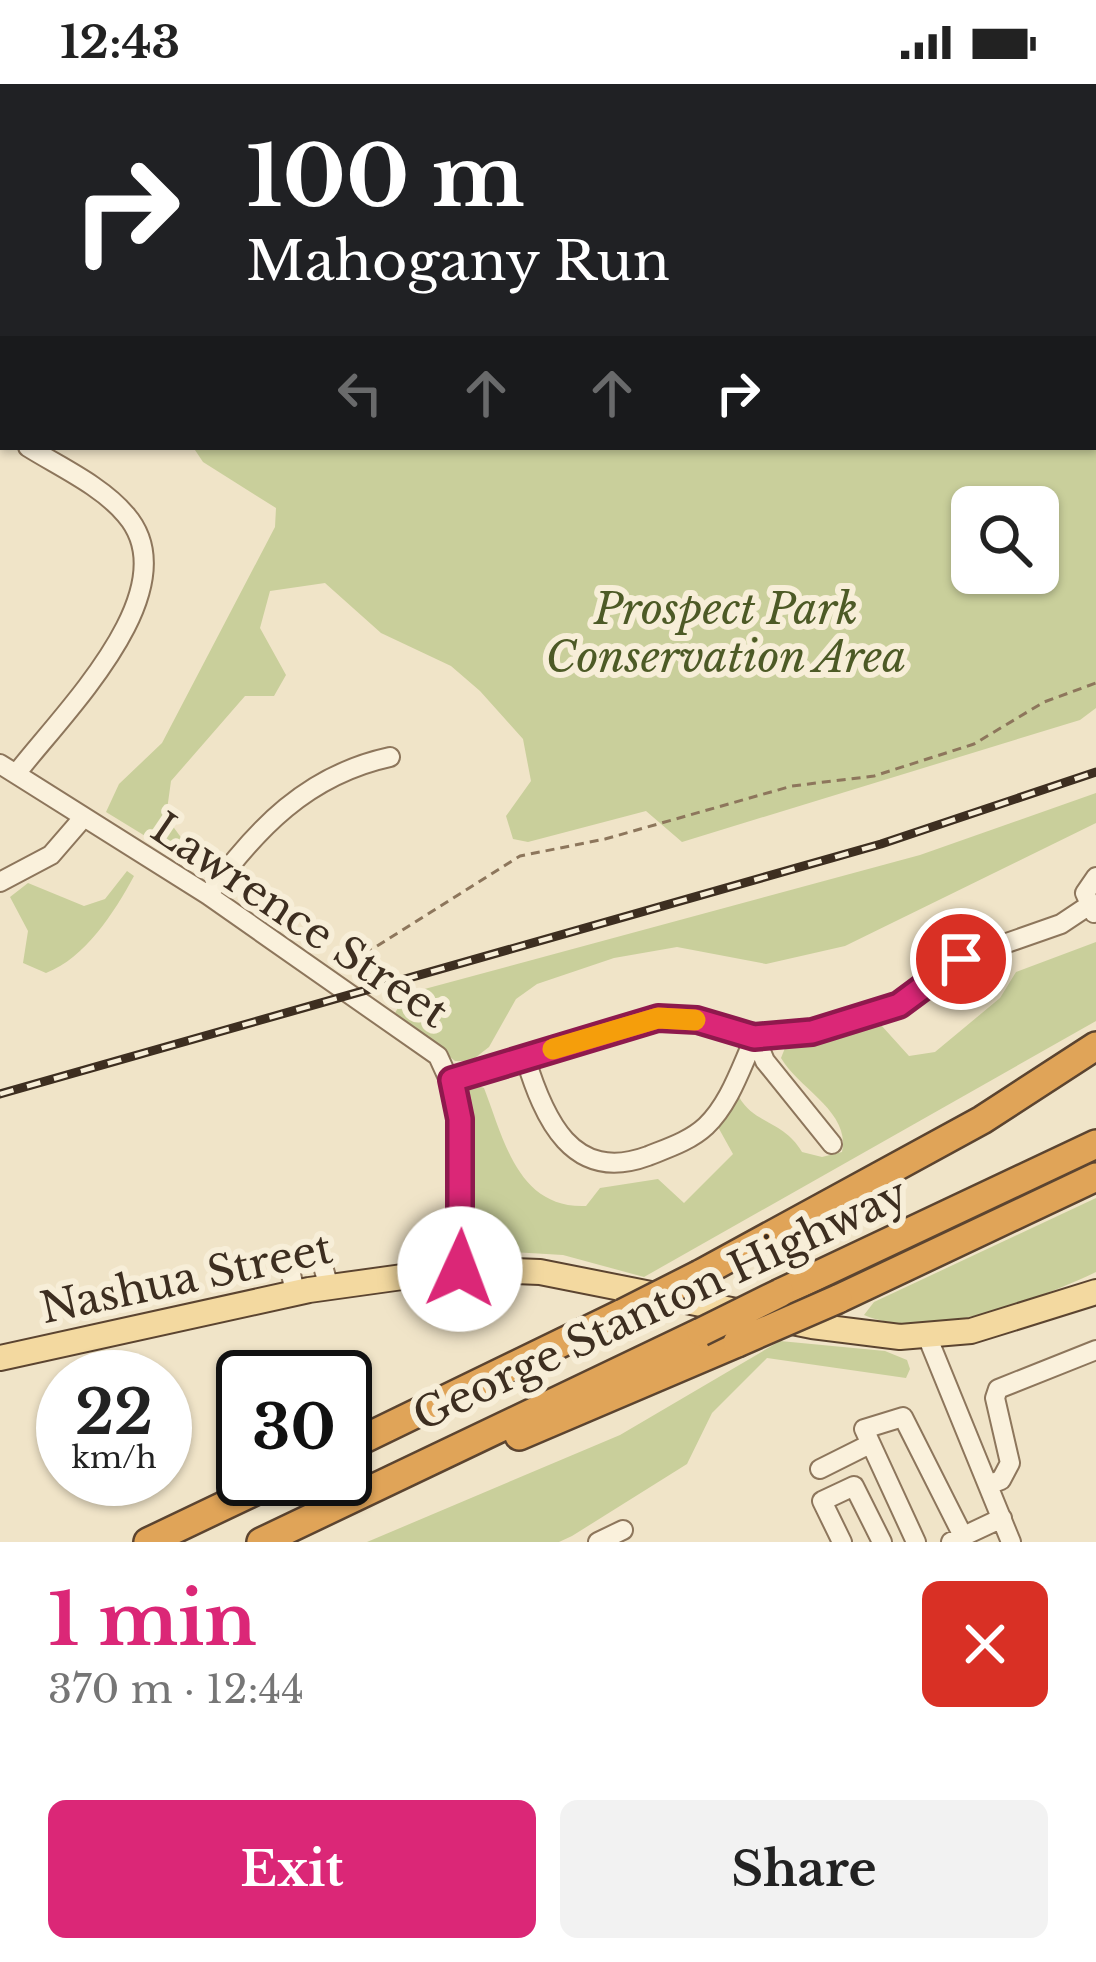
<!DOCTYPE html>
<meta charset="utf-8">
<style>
:root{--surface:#fff;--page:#f2f2f2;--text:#222;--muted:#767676;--accent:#db2777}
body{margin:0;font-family:"Libre Baskerville",serif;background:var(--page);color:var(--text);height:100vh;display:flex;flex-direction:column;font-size:45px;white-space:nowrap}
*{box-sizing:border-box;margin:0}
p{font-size:39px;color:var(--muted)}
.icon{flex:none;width:66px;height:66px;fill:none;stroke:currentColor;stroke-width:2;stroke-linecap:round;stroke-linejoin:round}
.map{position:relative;height:1458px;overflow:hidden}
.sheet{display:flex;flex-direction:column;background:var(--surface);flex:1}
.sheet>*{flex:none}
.hud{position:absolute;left:0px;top:0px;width:1098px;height:366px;box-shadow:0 3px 9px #0004;background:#202124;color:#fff;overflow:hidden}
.buttons{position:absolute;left:951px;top:402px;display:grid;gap:24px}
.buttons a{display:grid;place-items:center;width:108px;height:108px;border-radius:18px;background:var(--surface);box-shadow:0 3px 9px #0004;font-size:60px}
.speed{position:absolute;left:36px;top:1266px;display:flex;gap:24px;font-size:60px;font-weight:700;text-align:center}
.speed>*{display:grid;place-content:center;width:156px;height:156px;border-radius:50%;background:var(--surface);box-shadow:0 3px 9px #0004;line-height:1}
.speed small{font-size:30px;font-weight:400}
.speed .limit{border:6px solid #111;border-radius:18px;background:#fff;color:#111}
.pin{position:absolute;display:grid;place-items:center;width:102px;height:102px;color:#fff;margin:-51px;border:6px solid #fff;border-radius:50%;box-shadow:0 3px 12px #0007}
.me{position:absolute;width:132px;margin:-66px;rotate:2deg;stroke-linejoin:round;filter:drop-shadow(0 0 9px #0008)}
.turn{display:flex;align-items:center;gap:42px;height:252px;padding:0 48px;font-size:54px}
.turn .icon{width:156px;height:156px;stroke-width:2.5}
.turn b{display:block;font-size:84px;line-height:102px}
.lanes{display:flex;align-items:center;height:114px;padding:0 48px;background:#0003;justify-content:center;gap:60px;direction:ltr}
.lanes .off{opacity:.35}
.round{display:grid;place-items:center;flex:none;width:126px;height:126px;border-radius:18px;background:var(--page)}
.summary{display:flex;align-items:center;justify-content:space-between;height:204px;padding:0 48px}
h1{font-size:72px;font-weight:800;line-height:90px;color:var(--accent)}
.action{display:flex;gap:24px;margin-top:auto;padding:24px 48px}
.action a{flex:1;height:138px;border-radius:18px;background:var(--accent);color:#fff;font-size:48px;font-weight:800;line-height:138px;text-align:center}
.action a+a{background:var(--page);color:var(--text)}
.status{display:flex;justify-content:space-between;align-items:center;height:84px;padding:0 60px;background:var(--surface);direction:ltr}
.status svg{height:33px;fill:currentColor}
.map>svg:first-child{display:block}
.green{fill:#c9cf9b;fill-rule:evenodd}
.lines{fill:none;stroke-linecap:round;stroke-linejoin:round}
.minor-casing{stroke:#8d765c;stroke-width:22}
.major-casing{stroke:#5b4430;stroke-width:28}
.highway-casing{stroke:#5b4430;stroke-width:32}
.path{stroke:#8d765c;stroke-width:3;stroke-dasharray:9 6;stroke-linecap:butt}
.minor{stroke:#faf1dc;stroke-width:18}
.major{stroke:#f3d9a0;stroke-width:24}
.highway{stroke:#e0a458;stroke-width:27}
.rail-casing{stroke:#3d2e20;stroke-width:9}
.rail{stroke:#f7eed8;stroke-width:4.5;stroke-dasharray:14;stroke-linecap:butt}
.highway-bridge-casing{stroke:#5b4430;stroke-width:32;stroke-linecap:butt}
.highway-bridge{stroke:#e0a458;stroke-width:27}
.route-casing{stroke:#8e194d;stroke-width:30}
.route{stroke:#db2777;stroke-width:21}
.slow{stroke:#f59e0b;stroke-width:21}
.labels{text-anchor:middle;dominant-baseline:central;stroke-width:12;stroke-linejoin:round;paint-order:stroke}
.park-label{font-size:42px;font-style:italic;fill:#4d5a26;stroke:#f7eed8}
.street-label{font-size:42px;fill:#3d2e20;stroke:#f7eed8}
</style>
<div class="status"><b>12:43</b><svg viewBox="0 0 49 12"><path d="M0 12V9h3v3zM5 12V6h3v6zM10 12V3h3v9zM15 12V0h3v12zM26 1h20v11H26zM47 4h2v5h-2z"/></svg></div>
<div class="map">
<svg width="1096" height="1458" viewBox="0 0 1096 1458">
<rect width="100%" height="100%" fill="#f0e4c8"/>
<!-- green -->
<path class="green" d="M90 0H519L525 3H97Z
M1045 0H1096V624L1080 636 682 758 646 727 528 758 513 755 506 732 531 697 523 655 480 607 451 582 381 549 325 499 270 507 260 544 286 591 274 612H245L171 697 166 733 191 767 186 777 106 728 119 700 162 659 275 443 276 424 203 378 193 363H1095V3ZM972 423H1038V489H972Z
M1096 709V739L845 862 766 880 677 863 614 874 537 900 516 915 489 963 471 977H455L395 929 406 910 920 771Z
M127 787 134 792C114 829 85 874 46 889L23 879 28 847 10 813 28 799 84 822 105 815Z
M1096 858V937L644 1193 563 1171 497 1167 472 1149 466 1006 475 1001 484 1004C504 1056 518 1125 586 1122L600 1104 658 1095 684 1119 733 1070 718 1043 726 1023 739 1013C754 1040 784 1037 802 1068L822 1073 842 1068C851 1028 799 1005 781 974L785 964 881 941 909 972 935 968 1000 914 1016 888Z
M1096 1114V1188C1037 1216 928 1258 864 1231L874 1218Z
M780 1257 885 1267 907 1276 910 1285 906 1294 767 1274 712 1329 687 1380 572 1452 559 1458H367L620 1351Z"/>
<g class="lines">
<!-- minor casing -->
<g class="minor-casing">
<path id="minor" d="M763 0 769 3
M860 3 863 0
M0 345 3 347
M0 680 208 811 438 972 459 1018 460 1185
M16 690C61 631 191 506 126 431 102 402 60 383 28 363
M0 798 51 771 83 734
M208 811C256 745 307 691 390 673
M1094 829 1085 809 1096 793
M755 953 765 977 832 1060
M525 973C544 1035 572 1100 648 1072 668 1064 690 1057 706 1042 730 1019 741 983 755 953
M452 996 658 935 697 936 755 953 812 948 880 930 923 907 961 875 1061 840 1088 822
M295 1209 290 1185 305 1170 322 1179 329 1203
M927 1252 1011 1458
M820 1385 870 1360
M988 1401 1001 1396 1010 1379 995 1314 998 1305 1096 1266
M598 1458 623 1446
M842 1458 822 1417 854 1402 882 1458
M916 1458 864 1345 903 1333 962 1450
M951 1458 1002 1434"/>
</g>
<!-- major casing -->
<g class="major-casing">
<path id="major" d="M0 1274 309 1206 460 1185 540 1188 812 1242 900 1253 971 1247 1096 1208"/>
</g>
<!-- highway casing -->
<g class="highway-casing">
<path id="highway" d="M700 1190 982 1036 1096 962
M780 1209 1096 1060
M838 1215 1096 1093
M519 1352 737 1259
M345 1364 623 1229
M148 1458 280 1395
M261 1458 701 1248"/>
</g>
<!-- path -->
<path class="path" d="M339 886 520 772 605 755 792 702 874 692 974 660 1044 618 1096 599"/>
<!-- minor -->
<use href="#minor" class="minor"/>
<!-- major -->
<use href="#major" class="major"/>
<!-- highway -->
<use href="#highway" class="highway"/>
<!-- rail casing -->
<g class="rail-casing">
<path id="rail" d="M0 1010 881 760 1096 688"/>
</g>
<!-- rail -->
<use href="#rail" class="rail"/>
<!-- highway-bridge casing -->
<g class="highway-bridge-casing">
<path id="highway-bridge" d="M623 1229 700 1190
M701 1248 780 1209
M737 1259 838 1215"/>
</g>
<!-- highway-bridge -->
<use href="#highway-bridge" class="highway-bridge"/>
</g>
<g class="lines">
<!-- route casing -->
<g class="route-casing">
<path id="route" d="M460 1185V1035L452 996 658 934 697 936 754 953 812 948 899 921 961 875"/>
</g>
<!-- route -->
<use href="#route" class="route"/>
<!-- slow -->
<path class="slow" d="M553 965 658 934 695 936"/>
</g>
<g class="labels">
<!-- park labels -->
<g class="park-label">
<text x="726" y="525">Prospect Park<tspan x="726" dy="48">Conservation Area</tspan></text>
</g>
<!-- street labels -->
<g class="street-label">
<text transform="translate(300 836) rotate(34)">Lawrence Street</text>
<text transform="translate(186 1194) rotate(-12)">Nashua Street</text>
<text transform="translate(660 1220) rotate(-25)">George Stanton Highway</text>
</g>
</g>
</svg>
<div class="buttons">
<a><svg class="icon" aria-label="search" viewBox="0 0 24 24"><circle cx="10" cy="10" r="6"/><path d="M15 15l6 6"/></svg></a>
</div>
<div class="speed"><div>22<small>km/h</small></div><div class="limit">30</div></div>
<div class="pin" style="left:961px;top:875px;background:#d93025"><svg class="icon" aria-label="arrive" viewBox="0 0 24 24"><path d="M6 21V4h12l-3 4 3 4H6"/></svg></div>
<svg class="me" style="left:460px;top:1185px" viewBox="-20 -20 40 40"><circle r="19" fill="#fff"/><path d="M0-13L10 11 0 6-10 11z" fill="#db2777"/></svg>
<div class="hud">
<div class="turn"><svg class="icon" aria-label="right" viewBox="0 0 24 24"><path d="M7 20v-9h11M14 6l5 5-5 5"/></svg><div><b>100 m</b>Mahogany Run</div></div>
<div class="lanes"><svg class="icon off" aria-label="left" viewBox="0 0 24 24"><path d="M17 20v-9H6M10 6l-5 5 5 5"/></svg><svg class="icon off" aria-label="ahead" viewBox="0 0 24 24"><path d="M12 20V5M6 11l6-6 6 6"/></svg><svg class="icon off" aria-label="ahead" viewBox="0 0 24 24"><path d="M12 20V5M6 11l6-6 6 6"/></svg><svg class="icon" aria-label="right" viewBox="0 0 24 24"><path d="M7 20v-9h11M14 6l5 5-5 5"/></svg></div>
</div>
</div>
<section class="sheet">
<div class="summary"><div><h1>1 min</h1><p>370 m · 12:44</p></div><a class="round" style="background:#d93025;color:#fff"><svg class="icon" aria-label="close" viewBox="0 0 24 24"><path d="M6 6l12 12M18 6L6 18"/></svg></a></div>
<div class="action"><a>Exit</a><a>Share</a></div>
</section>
